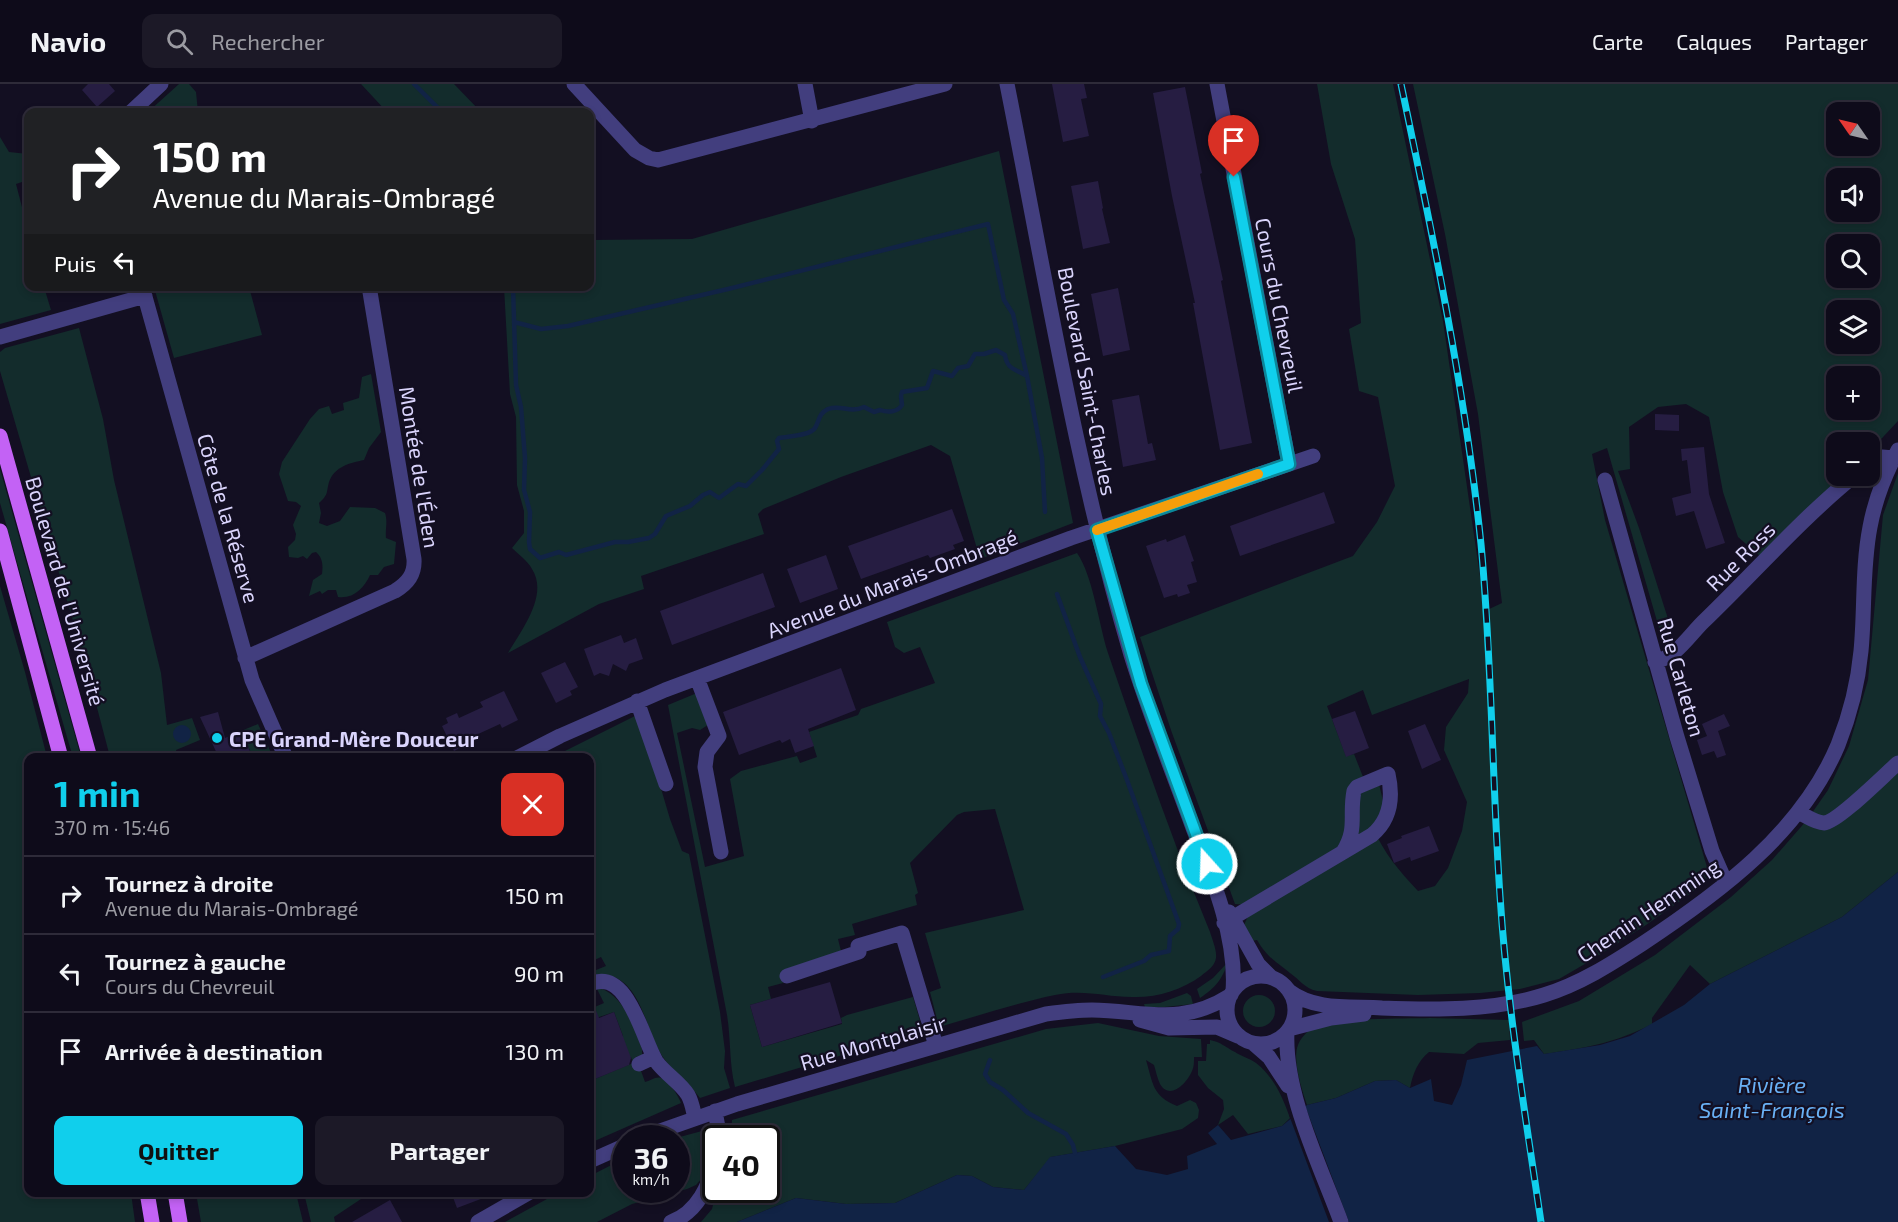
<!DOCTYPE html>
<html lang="fr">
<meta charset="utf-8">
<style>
:root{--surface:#0e0b1a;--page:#1c1927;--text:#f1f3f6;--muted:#9b9ba2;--line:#2e2b39;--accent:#10cfec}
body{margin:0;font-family:"Exo 2",sans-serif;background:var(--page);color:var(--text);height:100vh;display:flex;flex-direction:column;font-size:22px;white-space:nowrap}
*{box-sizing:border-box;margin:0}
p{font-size:20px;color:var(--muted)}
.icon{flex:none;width:33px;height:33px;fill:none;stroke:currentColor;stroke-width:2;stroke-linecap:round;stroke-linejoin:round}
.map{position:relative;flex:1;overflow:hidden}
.drawer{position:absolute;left:24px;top:669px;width:570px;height:444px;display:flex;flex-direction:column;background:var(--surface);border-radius:12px;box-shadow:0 3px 9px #0003,0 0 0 2px var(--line)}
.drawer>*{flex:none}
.banner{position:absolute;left:24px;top:24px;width:570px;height:183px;border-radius:12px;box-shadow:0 3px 9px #0003,0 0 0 2px var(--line);background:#202124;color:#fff;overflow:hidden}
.needle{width:39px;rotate:304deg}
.fabs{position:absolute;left:1826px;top:18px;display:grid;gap:12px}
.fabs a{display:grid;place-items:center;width:54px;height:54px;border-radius:12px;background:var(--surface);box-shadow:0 3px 9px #0003,0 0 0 2px var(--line);font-size:30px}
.speed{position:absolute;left:612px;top:1041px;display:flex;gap:12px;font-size:30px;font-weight:700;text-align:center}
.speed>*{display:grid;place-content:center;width:78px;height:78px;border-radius:50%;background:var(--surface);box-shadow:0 3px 9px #0003,0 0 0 2px var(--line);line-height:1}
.speed small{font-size:15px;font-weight:400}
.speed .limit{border:3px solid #111;border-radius:9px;background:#fff;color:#111}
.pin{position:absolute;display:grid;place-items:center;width:51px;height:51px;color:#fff;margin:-62px -26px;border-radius:50% 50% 50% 0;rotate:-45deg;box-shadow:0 0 6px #0007}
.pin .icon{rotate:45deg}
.me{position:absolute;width:66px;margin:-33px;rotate:340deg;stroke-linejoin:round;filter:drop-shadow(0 0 4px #0008)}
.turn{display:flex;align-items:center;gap:21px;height:126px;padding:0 30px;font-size:27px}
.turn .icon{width:78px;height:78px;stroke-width:2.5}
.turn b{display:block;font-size:42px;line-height:51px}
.then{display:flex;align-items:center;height:57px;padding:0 30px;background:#0003;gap:12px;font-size:22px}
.round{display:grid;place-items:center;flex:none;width:63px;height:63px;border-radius:12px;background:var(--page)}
.head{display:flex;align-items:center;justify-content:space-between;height:102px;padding:0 30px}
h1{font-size:36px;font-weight:700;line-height:45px;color:var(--accent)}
.action{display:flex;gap:12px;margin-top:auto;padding:12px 30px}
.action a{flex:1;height:69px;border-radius:12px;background:var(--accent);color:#111;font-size:24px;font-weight:700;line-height:69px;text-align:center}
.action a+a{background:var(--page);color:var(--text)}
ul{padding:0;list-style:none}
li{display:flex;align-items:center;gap:18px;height:78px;padding:0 30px;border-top:2px solid var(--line)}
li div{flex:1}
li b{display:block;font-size:22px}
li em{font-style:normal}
header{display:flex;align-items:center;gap:36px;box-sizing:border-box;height:84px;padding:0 30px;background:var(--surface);border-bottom:2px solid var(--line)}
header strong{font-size:28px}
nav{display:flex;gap:33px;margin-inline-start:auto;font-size:21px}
.search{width:420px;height:54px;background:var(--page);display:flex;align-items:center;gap:15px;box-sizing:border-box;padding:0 21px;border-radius:12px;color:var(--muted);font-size:22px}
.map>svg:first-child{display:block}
.green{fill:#132c2c;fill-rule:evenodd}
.water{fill:#112345}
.pier{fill:#130f22}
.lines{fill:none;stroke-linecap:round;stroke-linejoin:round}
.stream{stroke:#112345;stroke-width:4.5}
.building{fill:#261d42}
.minor{stroke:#423e7e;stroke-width:15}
.major{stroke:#c362f5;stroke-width:15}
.rail-casing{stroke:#10cfec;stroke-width:7}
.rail{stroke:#130f22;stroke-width:4.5;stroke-dasharray:14;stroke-linecap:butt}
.route-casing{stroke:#0a8799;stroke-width:15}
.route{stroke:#10cfec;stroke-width:10}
.slow{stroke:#f59e0b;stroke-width:10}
.poi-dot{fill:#10cfec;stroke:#130f22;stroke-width:2}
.labels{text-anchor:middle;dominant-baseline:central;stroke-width:4.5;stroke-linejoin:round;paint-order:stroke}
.street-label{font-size:21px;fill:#dad4fc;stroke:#130f22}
.poi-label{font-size:21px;font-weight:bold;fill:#dad4fc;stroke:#130f22;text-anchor:start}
.water-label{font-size:22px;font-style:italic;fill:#69b0f5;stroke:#130f22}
</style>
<header>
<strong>Navio</strong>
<div class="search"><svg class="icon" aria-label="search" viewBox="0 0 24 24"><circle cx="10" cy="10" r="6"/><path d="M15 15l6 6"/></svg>Rechercher</div>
<nav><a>Carte</a><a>Calques</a><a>Partager</a></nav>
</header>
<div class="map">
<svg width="1898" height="1138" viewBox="0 0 1898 1138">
<rect width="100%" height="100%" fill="#130f22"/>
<!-- green -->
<path class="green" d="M179 0H189L196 8 198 28H148Z
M361 0H454L481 28H430L425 23 419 28H387Z
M1317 0H1393L1443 237 1485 527 1502 519 1478 330 1445 150 1413 0H1898V337L1869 368V358H1836V392H1844L1760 472 1738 453 1723 408 1709 333 1686 320 1658 323 1629 343 1630 385 1618 387 1639 444 1670 541 1659 544 1607 364 1592 370 1605 436 1709 790 1706 796 1690 810 1646 841 1590 877 1559 895 1520 905 1480 909 1418 911 1317 907C1304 904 1300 896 1290 889 1275 877 1267 873 1257 856L1251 857 1244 841 1248 832V821L1235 820 1172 649 1140 553 1353 472 1377 438 1395 402 1378 313 1359 307 1349 245 1361 239 1355 155 1331 80ZM1836 28H1869V62H1836ZM1836 94H1869V128H1836ZM1836 160H1869V194H1836ZM1836 226H1869V260H1836ZM1836 292H1869V326H1836ZM1469 595 1468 609 1446 643 1444 666 1467 718 1462 747 1448 784 1435 802 1418 807C1399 787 1384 769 1373 744L1384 721 1379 700 1367 703 1354 670 1346 672 1327 622 1363 606 1372 631Z
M0 53 9 68 28 70V96L16 100 28 146V202L44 203 51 226 0 240Z
M999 67 1073 439 980 475 950 372 931 361 841 393 763 425 758 430 764 450 641 492 644 505 599 520 508 569C521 547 549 511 532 485 528 477 518 470 512 464L524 449V427L517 401 516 333 510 310 504 203 590 202V156L692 155Z
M154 203H249L262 251 174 274Z
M79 244 103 335 114 396 161 589 167 641 192 634 200 656 176 666 178 673H110L85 578 0 287V268L5 264Z
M371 290 381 348 369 364 364 376C350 379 335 382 329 398 326 409 329 410 319 419L321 429 319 439 327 442 340 437 350 423 375 424 385 429C388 438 385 445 386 454L396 458 394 480 384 483 378 491H370C364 504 354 515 338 513L336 506H328L322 510 320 507 309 512 313 496 322 490C323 482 323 474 316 468L312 469 307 475 303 472 298 474 289 473 288 463 295 456 296 450 293 441 301 422 296 418 288 417 279 390 282 378 310 335 319 325 329 322 332 330 344 326 343 319 359 314 362 293Z
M0 385 81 673H73L69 660 0 419Z
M1898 389V788L1842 833 1710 900 1690 881 1652 934V940C1616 959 1584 964 1544 970L1534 956 1524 957 1522 938 1579 917 1655 871 1731 813 1772 776 1807 736 1828 706 1849 662 1868 596 1883 431Z
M1077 469C1093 492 1099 541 1108 569 1140 663 1172 756 1210 848 1212 855 1217 866 1216 874 1215 882 1207 887 1201 892 1182 906 1156 914 1132 913 1105 913 1084 905 1055 911 1016 919 978 932 939 943L930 908 941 904 925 849 1024 826 995 725 964 728 957 731 910 779 918 809 915 811 917 821 852 840 855 851 838 855 841 867 781 888 783 899 768 903 771 915 750 921 762 963 842 940 841 934 847 931 913 913 923 947 735 1003C729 979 731 955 727 931L668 621 697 609 708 641 700 646 692 644 677 649 705 783 744 772 730 695 741 687 797 672 800 679 817 673 809 648 858 631 861 625 935 599 920 563 904 569 895 563 887 538Z
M0 502 25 588 47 673 28 674V1108L131 1109 135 1138H0Z
M639 630 670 735 682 767 689 770 720 928 725 967 724 984 730 1004 700 1014C689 999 675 990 665 976 643 947 643 885 593 891L591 888 606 882 601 873 590 878V674H551Z
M258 640 273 673H253L241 647Z
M1228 878C1222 896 1215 904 1200 914L1197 905 1213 894Z
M600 904C625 913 634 944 642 965V971L636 973 645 998C650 997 656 992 661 994 669 997 678 1011 681 1019L590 1059V997L633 979 631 973 627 974 621 953 623 952 614 928 590 936V925L604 919 597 905Z
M1187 909 1191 912 1193 920 1165 923H1145L1144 920 1160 919Z
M1243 927a16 16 0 1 1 32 0a16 16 0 1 1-32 0Z
M1430 934 1509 936 1510 956 1478 959 1464 970 1429 968C1418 977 1413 989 1410 1004L1396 996 1375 997 1336 1014 1307 1021C1302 1006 1292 976 1298 961 1300 955 1307 947 1313 944 1340 933 1400 935 1430 934Z
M1098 939 1159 952 1201 955 1202 973H1194C1194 978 1194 983 1192 987 1187 999 1170 1017 1160 1000 1157 994 1156 987 1154 981L1146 976C1153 999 1152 1012 1177 1022L1190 1016 1196 1019 1199 1026 1198 1034 1182 1045 1115 1062 1051 1073 1024 1106 993 1103 972 1092 957 1091 895 1119 846 1120 796 1114 737 1138H701L712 1125 715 1112 734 1106H766V1054H731L732 1036 1046 945Z
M1210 956C1221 958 1225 963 1235 968 1241 972 1249 974 1256 979 1274 993 1283 1014 1290 1034L1282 1042 1248 1050 1233 1031 1218 1041 1224 1025 1223 1016 1208 1004 1198 991V977H1206L1207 960H1210Z
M702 1047 710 1060 704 1092 696 1101 687 1105 632 1120 597 1138H505L558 1109 590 1108V1092L625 1074 626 1106H676V1054Z
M196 1109H296L303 1138H201Z
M304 1109V1108L370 1109 334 1133 335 1138H311Z"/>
<!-- water -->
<path class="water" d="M173 650a9 9 0 1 1 18 0a9 9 0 1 1-18 0Z
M1898 788V1138H737L796 1114 846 1120 895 1119 957 1091 972 1092 993 1103 1024 1106 1050 1073 1115 1062 1136 1085 1167 1091 1188 1085 1187 1072 1217 1060 1208 1049 1218 1041 1231 1056 1282 1042 1307 1021 1336 1014 1375 997 1396 996 1410 1004 1431 995 1434 1017 1452 1021 1461 1001 1467 976 1537 962 1544 970 1600 961 1630 952 1684 921 1710 900 1842 833Z"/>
<!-- pier -->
<path class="pier" d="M1304 1019 1349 1138H1329L1289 1031Z"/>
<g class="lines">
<!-- stream -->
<path class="stream" d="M414 0 442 28
M513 202 516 301 521 323 525 374 524 406 530 428 529 458 530 465 540 474 559 468 566 471 615 458H628L649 454 655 450 666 432 690 422 703 411 710 408 719 414 738 400 746 402 762 386 779 365 777 357 779 354C788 352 810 352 815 344 820 336 818 330 828 325 842 320 849 330 864 323L874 328 880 326C888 329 898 328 902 321L901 312 902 308 927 304 933 287 952 292 958 284 968 282 975 270H984L996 266 1005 271C1007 286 1016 285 1027 292L1042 374 1045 428
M514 238 541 245 568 242 728 205 988 140 1004 216 1013 230 1027 292
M1057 510 1080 573 1101 620 1100 632 1109 649 1127 696 1179 840 1178 845 1170 852 1169 867 1151 871 1144 877 1103 893
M990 976 985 990 990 998 1003 1006 1028 1029 1066 1050 1073 1061 1075 1069"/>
</g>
<!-- building -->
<path class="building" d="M88 0H109L115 7 97 23 82 6Z
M1052 0H1084L1087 14 1081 15 1089 52 1063 58Z
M1185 3 1202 89 1200 90 1223 196 1221 197 1252 359 1220 366 1193 219H1195L1172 112 1153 9Z
M1098 97 1103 124 1102 125 1110 159 1083 165 1071 102Z
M1118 204 1130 266 1103 272 1091 210Z
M1139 311 1148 360 1152 359 1156 376 1123 383 1112 316Z
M1655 330 1679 331V347L1655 346Z
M1704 363 1709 410 1725 459 1706 465 1694 427 1676 432 1672 414 1691 409 1687 376 1682 377 1681 365Z
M1324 408 1335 439 1240 472 1230 442Z
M952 425 964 457 953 461 955 465 930 474 928 471 861 495 848 462Z
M1185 451 1194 477 1191 478 1197 498 1187 501 1190 509 1178 513 1177 510 1164 514 1146 462 1166 455 1167 458Z
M826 471 838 505 800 519 787 485Z
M763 489 775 523 672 561 660 527Z
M621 551 624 559 636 554 643 575 629 580 626 587 613 580 609 592 600 589 594 592 584 565Z
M565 578 578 603 570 607 572 611 556 619 541 589Z
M841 584 856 626 808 645 814 662 795 669 790 655 782 659 780 656 739 671 723 628Z
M504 607 518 636 502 644 500 640 476 651 478 655 454 667 442 642 448 639 446 634 457 629 459 634 483 623 480 618Z
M1355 627 1369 664 1346 673 1332 635Z
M218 628 225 654 241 647 253 674H219L200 633Z
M1724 630 1730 642 1718 647 1726 671 1717 674 1714 667 1702 671 1697 656 1707 652 1702 640Z
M1425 640 1441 676 1422 685 1408 647Z
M1429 742 1439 767 1411 777 1410 773 1394 779 1387 760 1402 754 1401 752Z
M830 898 842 939 762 963 750 921Z
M590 912 599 934 614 928 631 974 629 981 590 997Z
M451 1108H494V1110L457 1124Z
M390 1116 402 1138H352Z"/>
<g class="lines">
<!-- minor -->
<path class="minor" d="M574 0 635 66 649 74 658 76 945 0
M805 0 812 37
M1007 0C1045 191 1076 384 1131 571 1149 629 1172 686 1193 744 1212 793 1237 853 1233 907
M1217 0 1289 380
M131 28 161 0
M142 202 252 596 286 674
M0 253 145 212
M1869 380 1882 373 1894 374
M1605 396 1677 653 1712 767 1726 799
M245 574 395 507C408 499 415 490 414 475L369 202
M1655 578C1676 573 1688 553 1703 538 1753 490 1800 436 1854 392
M697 594 719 652 707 668 705 683 721 768
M637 617 666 700
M517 674 560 652 665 606 1071 454 1313 372
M1798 728C1806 732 1816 739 1824 739 1838 738 1885 690 1898 679
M1229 828 1258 880 1272 894
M1224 839 1372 751C1391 735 1393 712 1388 690L1357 703 1354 707C1349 732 1358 744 1343 768
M787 892 859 868 858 862 902 849 936 962
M1227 926a34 34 0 1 1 68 0a34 34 0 1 1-68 0Z
M590 900C628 883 642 954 656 977 665 990 680 998 688 1011 692 1018 693 1026 695 1034
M1289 907C1315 927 1351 922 1382 924 1434 926 1493 927 1544 911 1580 900 1611 880 1642 860 1719 809 1801 749 1838 661 1850 631 1858 599 1861 567 1865 526 1862 484 1870 443 1875 416 1885 390 1898 366
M1140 936 1169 944 1217 943 1238 952
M1289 945 1331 934 1364 930
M1287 948C1284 1009 1320 1081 1341 1138
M1253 959 1269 973 1288 1002
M639 980 654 973
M715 1027 720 1054
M640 1054 737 1020 1046 930C1061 928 1077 926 1092 926 1146 927 1181 943 1231 911
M590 1077 626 1061
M478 1138 530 1108
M671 1138C698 1128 709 1101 716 1076"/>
<!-- major -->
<path class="major" d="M0 352 90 674
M0 447 61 674
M147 1108 152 1138
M175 1108 180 1138"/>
<!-- rail casing -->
<g class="rail-casing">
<path id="rail" d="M1401 0C1433 153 1465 305 1481 460 1492 577 1492 695 1500 812 1507 921 1525 1029 1541 1138"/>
</g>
<!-- rail -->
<use href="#rail" class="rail"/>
</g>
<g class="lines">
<!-- route casing -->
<g class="route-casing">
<path id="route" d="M1207 780 1141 600 1097 446 1289 380 1234 93"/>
</g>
<!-- route -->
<use href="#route" class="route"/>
<!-- slow -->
<path class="slow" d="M1097 446 1258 390"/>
</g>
<!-- markers -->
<circle class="poi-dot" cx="217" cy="654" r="6"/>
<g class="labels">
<!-- street labels -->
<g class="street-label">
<text transform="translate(1280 221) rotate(79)">Cours du Chevreuil</text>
<text transform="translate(1088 297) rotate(79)">Boulevard Saint-Charles</text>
<text transform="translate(420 383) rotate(81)">Montée de l'Éden</text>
<text transform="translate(229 434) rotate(74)">Côte de la Réserve</text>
<text transform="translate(1740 472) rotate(-45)">Rue Ross</text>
<text transform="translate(892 499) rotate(-21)">Avenue du Marais-Ombragé</text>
<text transform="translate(66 507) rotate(74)">Boulevard de l'Université</text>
<text transform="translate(1682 593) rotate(74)">Rue Carleton</text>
<text transform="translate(1648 826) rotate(-34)">Chemin Hemming</text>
<text transform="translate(873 958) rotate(-16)">Rue Montplaisir</text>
</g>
<!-- poi labels -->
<g class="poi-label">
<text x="229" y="654">CPE Grand-Mère Douceur</text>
</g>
<!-- water labels -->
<g class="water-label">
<text x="1772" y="1000">Rivière<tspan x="1772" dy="25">Saint-François</tspan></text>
</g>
</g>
</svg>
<div class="fabs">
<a><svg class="needle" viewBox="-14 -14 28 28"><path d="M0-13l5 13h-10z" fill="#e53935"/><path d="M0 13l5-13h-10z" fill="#9b9ba2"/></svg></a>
<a><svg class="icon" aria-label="sound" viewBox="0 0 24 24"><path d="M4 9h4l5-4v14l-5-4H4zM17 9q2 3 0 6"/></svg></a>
<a><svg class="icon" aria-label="search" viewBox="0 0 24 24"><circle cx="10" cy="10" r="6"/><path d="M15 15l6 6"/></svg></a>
<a><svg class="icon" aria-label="layers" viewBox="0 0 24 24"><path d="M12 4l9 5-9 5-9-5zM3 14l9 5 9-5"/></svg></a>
<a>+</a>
<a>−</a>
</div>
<div class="speed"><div>36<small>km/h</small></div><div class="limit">40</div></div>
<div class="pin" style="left:1234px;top:93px;background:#d93025"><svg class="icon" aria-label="arrive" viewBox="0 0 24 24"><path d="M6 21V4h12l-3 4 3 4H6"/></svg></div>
<svg class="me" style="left:1207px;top:780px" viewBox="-20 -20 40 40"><circle r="17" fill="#10cfec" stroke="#fff" stroke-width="3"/><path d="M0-11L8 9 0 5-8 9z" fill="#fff"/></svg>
<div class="banner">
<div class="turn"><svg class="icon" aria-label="right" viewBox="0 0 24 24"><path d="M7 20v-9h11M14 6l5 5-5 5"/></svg><div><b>150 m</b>Avenue du Marais-Ombragé</div></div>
<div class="then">Puis<svg class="icon" aria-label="left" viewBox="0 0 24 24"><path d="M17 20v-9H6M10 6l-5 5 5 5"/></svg></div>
</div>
<section class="drawer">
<div class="head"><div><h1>1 min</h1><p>370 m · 15:46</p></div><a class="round" style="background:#d93025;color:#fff"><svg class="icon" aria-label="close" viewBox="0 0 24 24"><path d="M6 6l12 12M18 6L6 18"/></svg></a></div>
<ul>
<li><svg class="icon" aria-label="right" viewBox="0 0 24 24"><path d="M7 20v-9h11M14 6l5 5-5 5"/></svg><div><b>Tournez à droite</b><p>Avenue du Marais-Ombragé</p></div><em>150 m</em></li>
<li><svg class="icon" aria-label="left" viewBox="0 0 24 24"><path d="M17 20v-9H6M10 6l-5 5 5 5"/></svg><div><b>Tournez à gauche</b><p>Cours du Chevreuil</p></div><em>90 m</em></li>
<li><svg class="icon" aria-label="arrive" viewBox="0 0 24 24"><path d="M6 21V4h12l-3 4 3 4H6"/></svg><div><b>Arrivée à destination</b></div><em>130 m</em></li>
</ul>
<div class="action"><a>Quitter</a><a>Partager</a></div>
</section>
</div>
